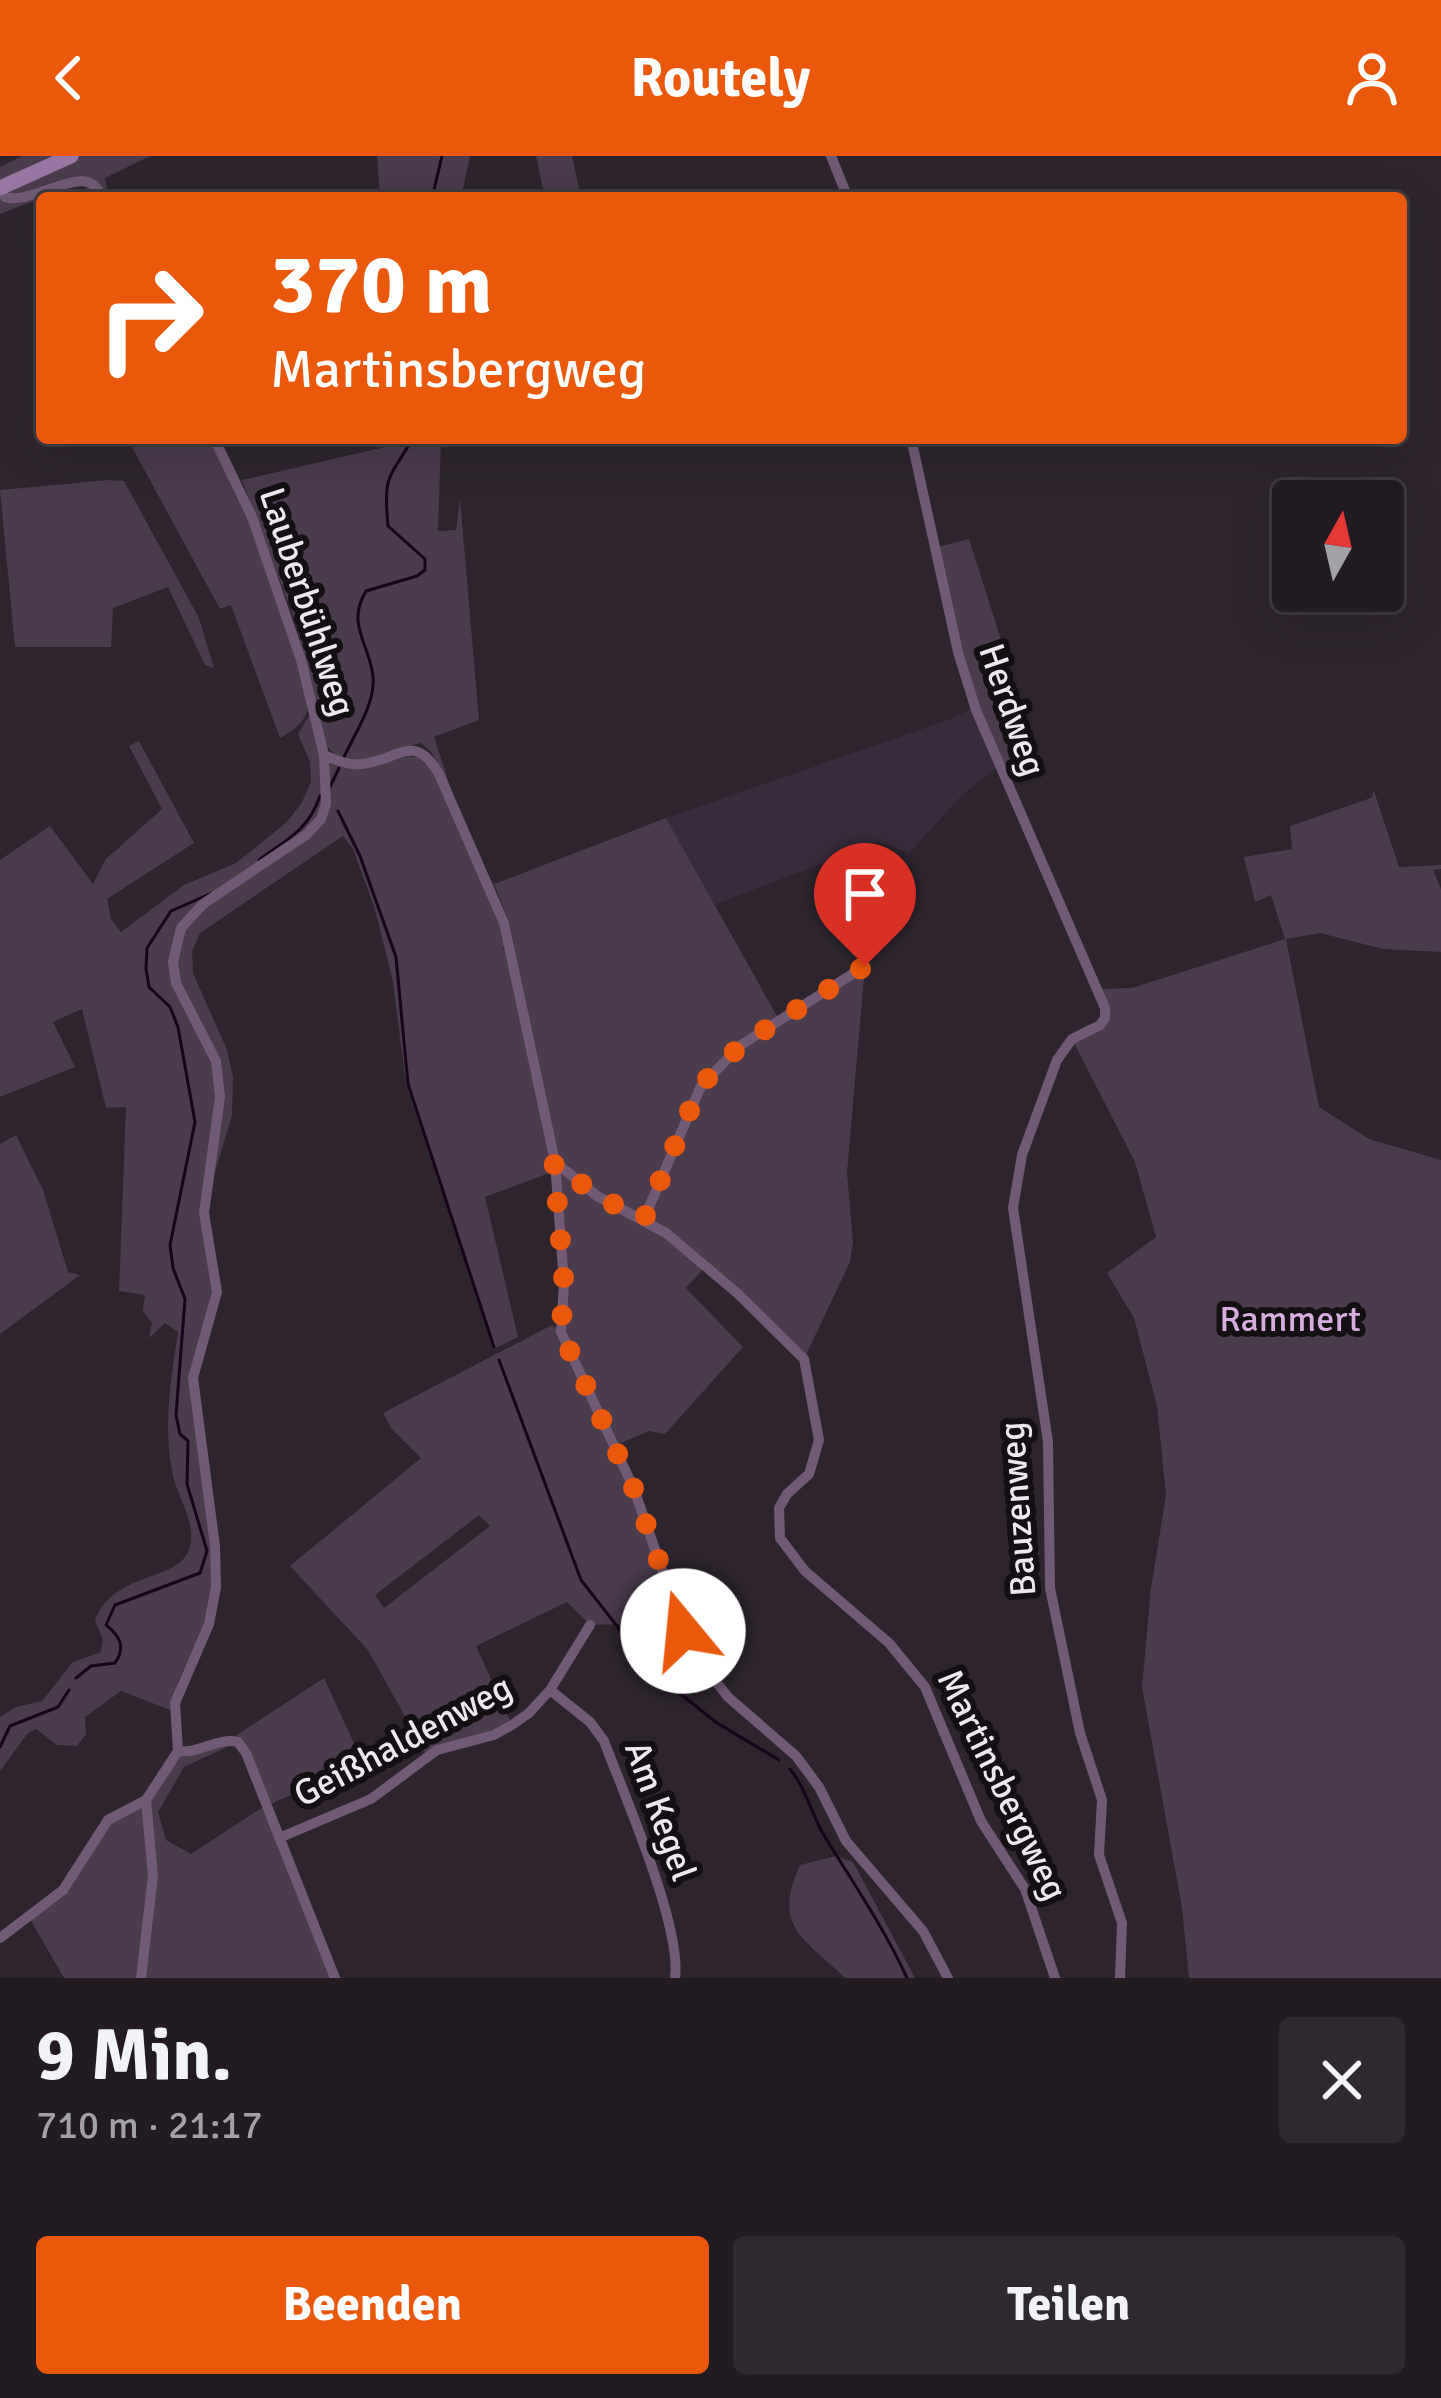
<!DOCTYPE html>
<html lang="de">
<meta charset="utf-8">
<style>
:root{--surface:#221b22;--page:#2e282f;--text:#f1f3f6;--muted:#a2a1a5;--line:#3f3940;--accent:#ea580c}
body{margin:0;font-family:Signika,sans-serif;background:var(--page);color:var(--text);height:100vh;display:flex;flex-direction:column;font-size:45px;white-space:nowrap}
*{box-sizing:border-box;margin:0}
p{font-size:39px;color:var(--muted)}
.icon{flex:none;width:66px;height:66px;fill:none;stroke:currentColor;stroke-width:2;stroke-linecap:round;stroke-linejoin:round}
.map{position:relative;height:1822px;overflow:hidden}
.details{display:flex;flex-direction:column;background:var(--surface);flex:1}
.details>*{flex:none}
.banner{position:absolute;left:36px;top:36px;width:1371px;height:252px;border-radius:12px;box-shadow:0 12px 48px #0002,0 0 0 3px var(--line);background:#ea580c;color:#fff;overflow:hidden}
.needle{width:78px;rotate:8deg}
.fabs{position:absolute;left:1272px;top:324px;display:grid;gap:24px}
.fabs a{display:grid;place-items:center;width:132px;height:132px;border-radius:12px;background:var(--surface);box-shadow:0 12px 48px #0002,0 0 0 3px var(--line);font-size:60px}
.pin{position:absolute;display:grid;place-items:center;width:102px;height:102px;color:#fff;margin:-123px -51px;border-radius:50% 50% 50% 0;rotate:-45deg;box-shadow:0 0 12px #0007}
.pin .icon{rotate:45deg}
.me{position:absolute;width:132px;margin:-66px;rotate:343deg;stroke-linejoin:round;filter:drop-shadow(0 0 9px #0008)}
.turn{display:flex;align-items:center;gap:42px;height:252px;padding:0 36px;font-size:54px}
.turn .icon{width:156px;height:156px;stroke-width:2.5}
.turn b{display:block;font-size:84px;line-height:102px}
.round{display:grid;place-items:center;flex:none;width:126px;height:126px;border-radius:12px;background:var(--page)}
.headline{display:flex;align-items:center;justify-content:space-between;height:204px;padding:0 36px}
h1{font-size:72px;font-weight:700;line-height:90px}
.cta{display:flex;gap:24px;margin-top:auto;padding:24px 36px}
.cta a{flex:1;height:138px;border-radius:12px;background:var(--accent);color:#fff;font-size:48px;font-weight:700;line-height:138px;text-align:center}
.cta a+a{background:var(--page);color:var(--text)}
header{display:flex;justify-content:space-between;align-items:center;height:156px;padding:0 36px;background:var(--accent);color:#fff;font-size:54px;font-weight:700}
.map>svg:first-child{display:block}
.built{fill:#382b3b}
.green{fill:#4a3b4d;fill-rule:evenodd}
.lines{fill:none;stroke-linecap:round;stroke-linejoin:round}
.stream{stroke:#17041b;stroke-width:3}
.minor{stroke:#715a75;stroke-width:10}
.secondary{stroke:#9a76a2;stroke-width:15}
.route{stroke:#ea580c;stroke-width:21;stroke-dasharray:0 37.8}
.labels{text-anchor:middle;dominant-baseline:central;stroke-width:12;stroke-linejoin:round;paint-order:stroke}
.street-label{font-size:36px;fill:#ede8ef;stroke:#130f13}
.park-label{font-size:36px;fill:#d7acdf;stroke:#130f13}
</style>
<header><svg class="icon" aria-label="back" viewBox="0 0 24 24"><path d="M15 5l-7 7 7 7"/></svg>Routely<svg class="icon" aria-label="person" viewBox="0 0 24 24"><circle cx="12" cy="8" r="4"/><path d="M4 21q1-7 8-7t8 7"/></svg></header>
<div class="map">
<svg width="1441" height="1822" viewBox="0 0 1441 1822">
<rect width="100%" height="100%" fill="#2d242e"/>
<!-- built -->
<path class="built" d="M973 552 998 611 963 638 909 697 878 686 714 749 666 662 951 563Z"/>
<!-- green -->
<path class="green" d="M22 0H150L105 22 108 42H94L85 30H73L0 58V11Z
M377 0H470L461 42H380Z
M536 0H572L581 42H545Z
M127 282H209C243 338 264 403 285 465 294 490 308 520 308 547 308 565 294 574 280 582L231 449 220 453Z
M391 282H441L438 375 456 374 460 343 479 564 434 581 454 642 432 597 421 587C390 594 344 623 323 584L297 470 242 324 385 291Z
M109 324 124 325 199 462 214 512 205 509 168 431 113 452 111 491H15L0 334Z
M969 383 1040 606 998 611 963 495 938 391Z
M310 558 329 620 330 606C363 613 393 594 427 603L503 767 507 789 502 794H507L552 1016 485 1041 518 1181 494 1193 406 928 393 826 375 753 353 693 343 680 200 777 192 795 193 817 227 894 233 921 232 960 202 1058 215 1136 196 1198 214 1390 212 1430 206 1464 178 1526 170 1554 121 1535 85 1561 86 1578 77 1590 57 1589 36 1573 28 1577 0 1615V1561L16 1551 42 1545 73 1506 101 1496 103 1483 95 1465C112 1416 174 1426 188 1396 200 1371 176 1340 172 1315 163 1268 171 1224 178 1176L165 1167 149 1182 152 1167 143 1155 145 1139 119 1135 126 951 106 952 82 853 53 866 75 911 0 941V704L50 670 93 728 106 703 162 653 129 590 139 585 194 687 107 743 111 763 121 776 184 729 236 707 286 667 301 648 311 626 310 606 298 578Z
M1374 635 1399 711 1441 709V713L1433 714 1441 733V796L1383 793 1320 777 1286 783 1319 951 1369 983 1441 1004V1822H1189L1182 1752 1142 1531 1151 1432 1166 1339 1157 1250 1134 1162 1107 1117 1156 1081 1135 1006 1072 883 1105 862 1096 833 1132 832 1285 783 1271 739 1255 746 1244 701 1292 693 1290 670 1371 642Z
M666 662 778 862 865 810 847 1017 853 1086 850 1106 804 1203 706 1110 686 1132 743 1191 665 1278 649 1275 616 1289 677 1452 628 1468 590 1469 567 1446 476 1490 512 1569 427 1600 368 1494 290 1410 421 1302 391 1272 383 1257 552 1169 561 1174 555 991 509 765 494 728ZM479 1359 490 1370 384 1452 375 1439Z
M16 979 43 1034 68 1116 80 1119 0 1178V988Z
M324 1522 363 1607 266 1650 335 1822H64L30 1763 48 1750 108 1664 146 1644 174 1600 229 1584ZM238 1586 266 1649 191 1698 166 1684 158 1656 184 1611Z
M836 1700 853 1706 915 1822H845C803 1781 772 1771 800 1709Z"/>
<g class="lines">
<!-- stream -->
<path class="stream" d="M432 42 442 0
M343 603C354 579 376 547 373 520 369 487 346 468 366 435L417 420 425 414V403L388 370C383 317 389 324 413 282
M328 635 339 612
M338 655 360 700 396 801 408 928 494 1191
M259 704C287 683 308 675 320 640
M499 1204 581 1424 653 1516 717 1567 779 1604
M76 1522 91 1510 115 1507C126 1491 120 1480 106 1469L115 1449 200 1417 207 1395 187 1328 188 1285 180 1278 176 1259 185 1143 173 1112 170 1089 195 966 178 871 170 851 149 831 146 813 147 792 171 755 212 737
M0 1591 10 1570 58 1551 69 1534
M790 1613C807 1634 811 1658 825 1681 854 1728 884 1772 907 1822"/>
<!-- minor -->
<path class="minor" d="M831 0 848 42
M0 33 5 41C33 51 91 0 101 42
M911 282 958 496 976 554 1105 852V862L1100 869 1072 883 1057 904 1022 999 1013 1052 1048 1286 1050 1432 1080 1577 1102 1644 1099 1699 1122 1767 1120 1822
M324 599C336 604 350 610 362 608 399 604 414 575 439 618L504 767 555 1006 564 1127 561 1176 634 1333 689 1491 728 1541 796 1600 819 1631 846 1685 923 1775 948 1822
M555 1006 597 1040 666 1077 737 1137 804 1203 819 1284 809 1318 787 1338 779 1352 780 1382 805 1415 889 1487 925 1531 981 1665 1025 1733 1055 1822
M644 1063 701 930 741 889 865 810
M590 1469 550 1534 590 1566 604 1585C624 1639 682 1770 675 1822
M178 1595C200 1598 217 1581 238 1586L246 1597 335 1822
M279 1682 371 1643 437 1594 494 1579 512 1569 529 1557 550 1534
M0 1782 63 1734 108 1664 146 1644
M141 1822 153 1720 146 1644 178 1595 175 1547 209 1468 216 1431 215 1390 193 1222 217 1136 204 1057 220 941 216 905 176 827 173 806 181 772 203 748 306 679 321 663 326 648 324 599 301 504 252 361 214 282"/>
<!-- secondary -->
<path class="secondary" d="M0 32 71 0"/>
</g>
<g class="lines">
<!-- route -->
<path class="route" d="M683 1475 634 1333 561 1176 564 1127 554 1006 597 1040 644 1063 700 930 741 889 865 810"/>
</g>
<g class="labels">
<!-- street labels -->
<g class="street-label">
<text transform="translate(307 446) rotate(72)">Lauberbühlweg</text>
<text transform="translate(1012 554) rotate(71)">Herdweg</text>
<text transform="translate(1018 1353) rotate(-94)">Bauzenweg</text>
<text transform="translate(403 1585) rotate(-28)">Geißhaldenweg</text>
<text transform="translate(1002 1629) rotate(64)">Martinsbergweg</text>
<text transform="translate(660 1655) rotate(70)">Am Kegel</text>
</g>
<!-- park labels -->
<g class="park-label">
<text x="1290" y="1163">Rammert</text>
</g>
</g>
</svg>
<div class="fabs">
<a><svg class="needle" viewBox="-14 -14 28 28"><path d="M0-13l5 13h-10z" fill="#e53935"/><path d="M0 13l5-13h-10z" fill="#a2a1a5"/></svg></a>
</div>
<div class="pin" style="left:865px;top:810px;background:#d93025"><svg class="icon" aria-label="arrive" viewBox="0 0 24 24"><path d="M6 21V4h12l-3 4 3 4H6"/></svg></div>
<svg class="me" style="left:683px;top:1475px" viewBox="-20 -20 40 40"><circle r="19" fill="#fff"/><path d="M0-13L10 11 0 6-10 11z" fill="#ea580c"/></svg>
<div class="banner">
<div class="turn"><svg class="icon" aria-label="right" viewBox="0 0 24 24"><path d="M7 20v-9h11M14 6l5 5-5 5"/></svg><div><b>370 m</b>Martinsbergweg</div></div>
</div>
</div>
<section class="details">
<div class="headline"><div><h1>9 Min.</h1><p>710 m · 21:17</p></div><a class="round"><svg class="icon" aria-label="close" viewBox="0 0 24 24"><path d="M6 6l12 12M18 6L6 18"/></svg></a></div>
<div class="cta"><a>Beenden</a><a>Teilen</a></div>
</section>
